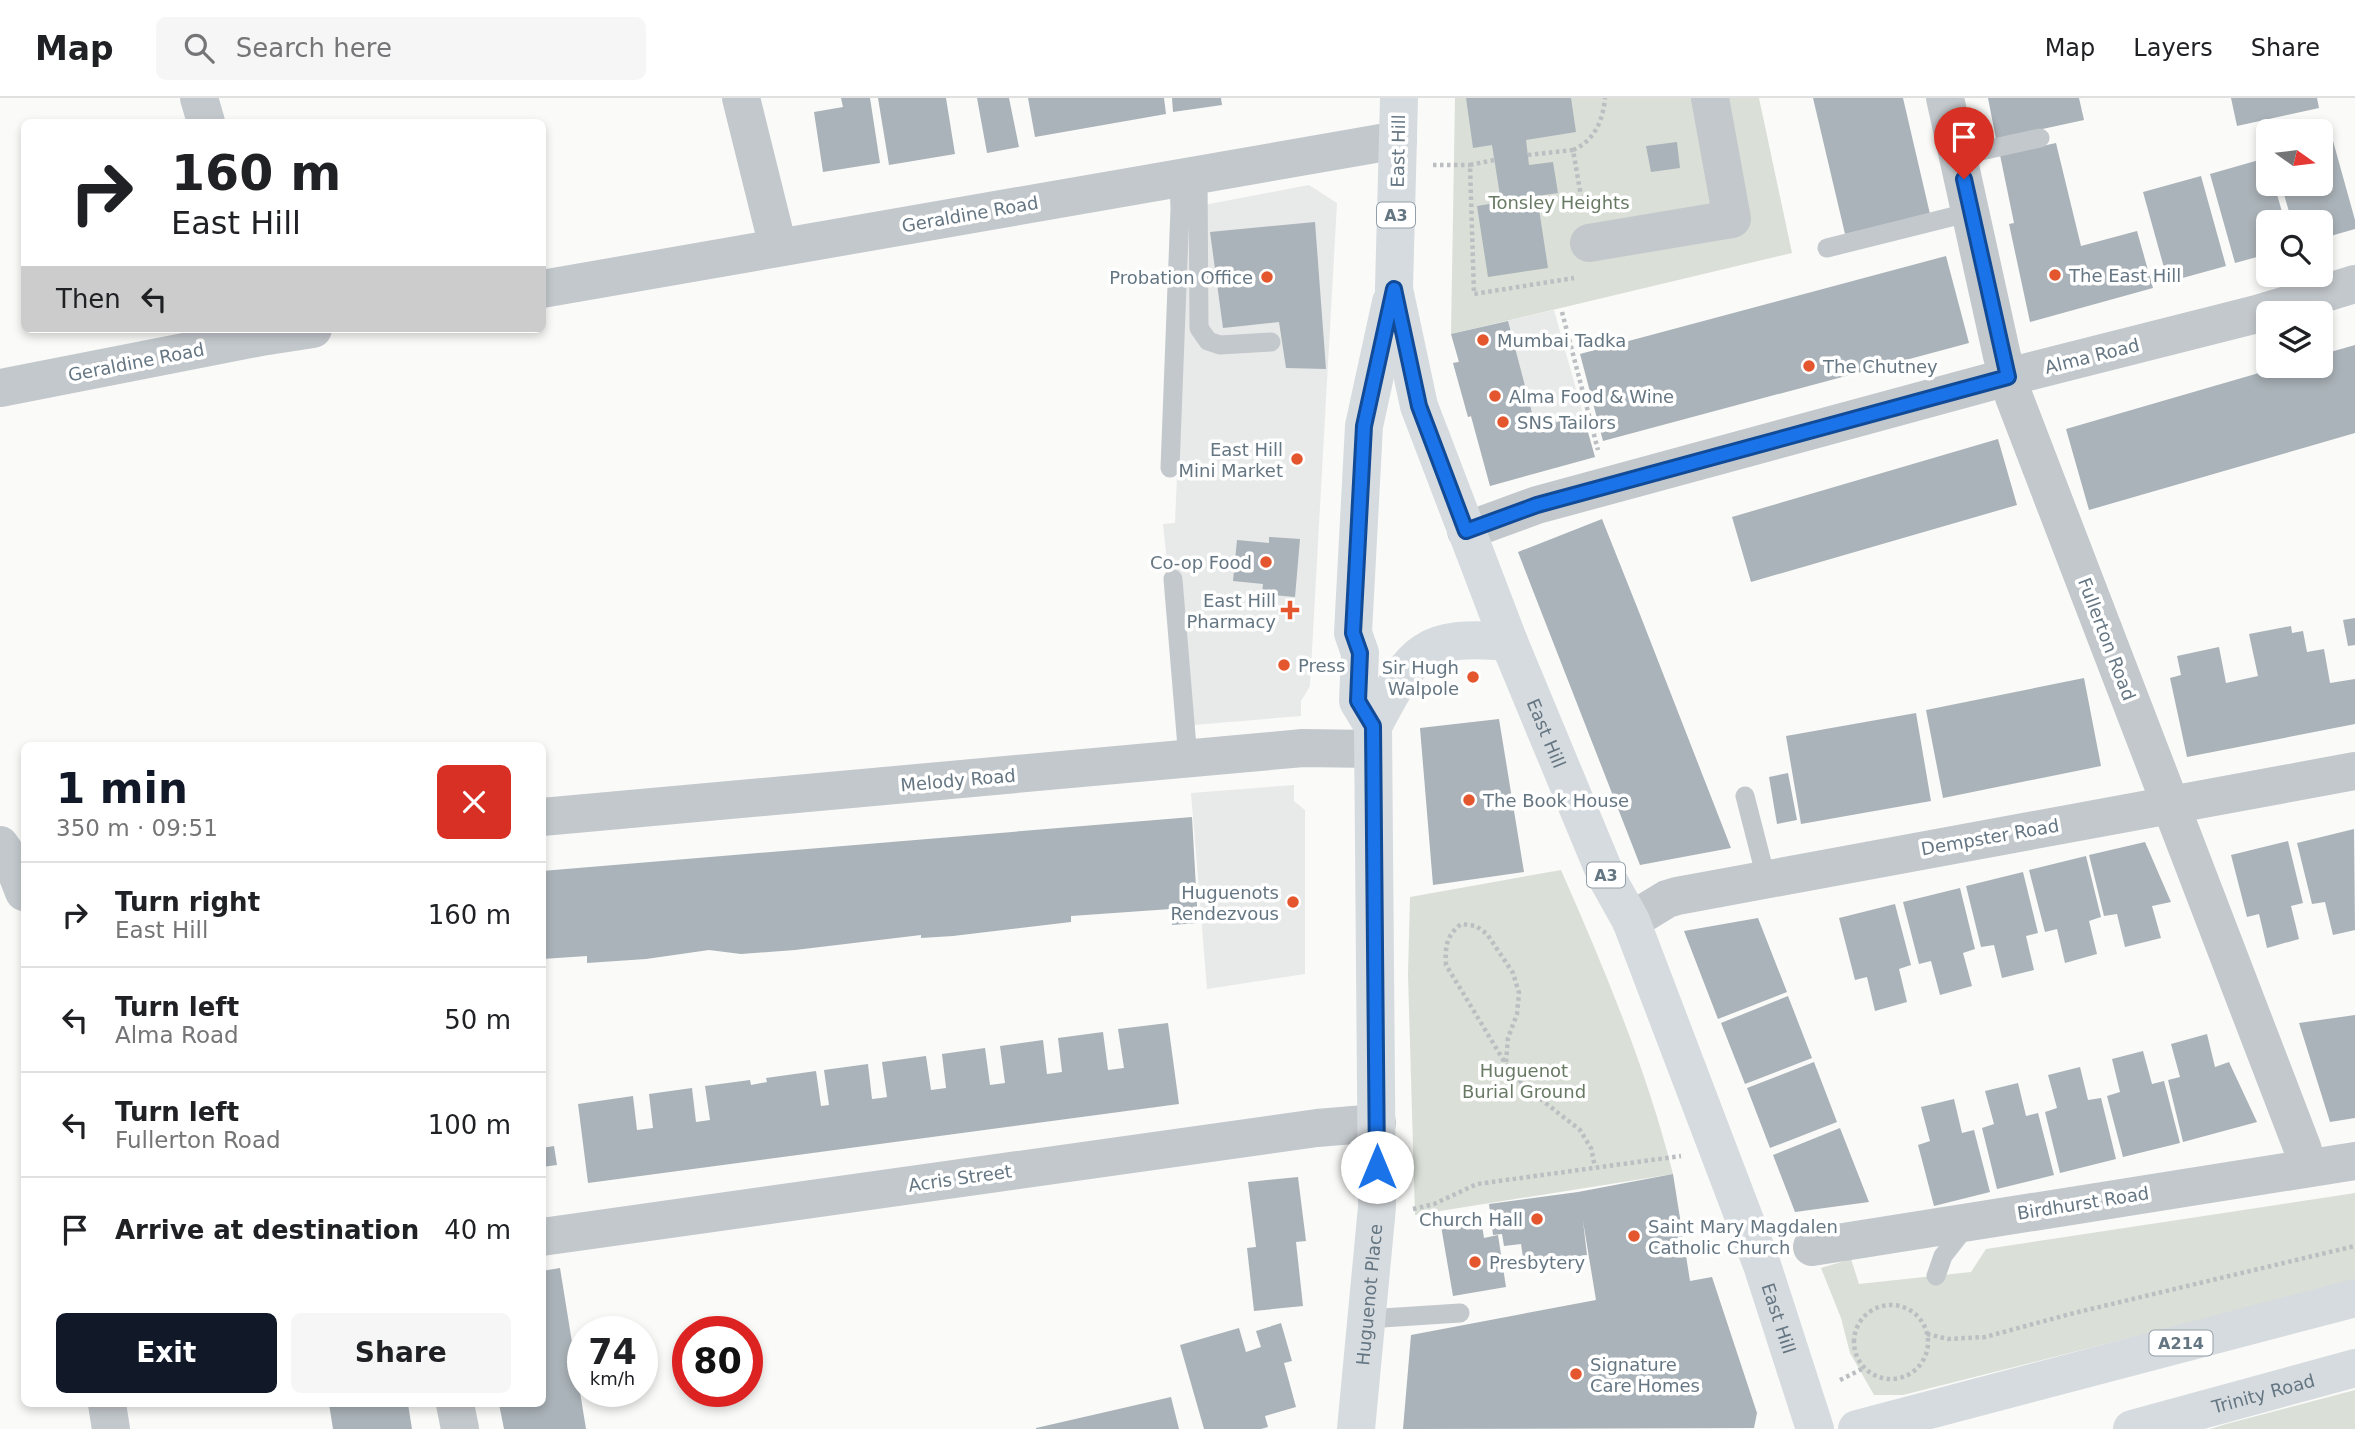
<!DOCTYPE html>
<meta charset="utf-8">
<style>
:root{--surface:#fff;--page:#f6f6f6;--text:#202124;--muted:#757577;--line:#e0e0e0;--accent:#111827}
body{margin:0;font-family:"DejaVu Sans",sans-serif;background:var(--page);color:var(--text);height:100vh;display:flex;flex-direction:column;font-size:26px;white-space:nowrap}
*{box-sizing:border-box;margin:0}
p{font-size:23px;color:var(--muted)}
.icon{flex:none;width:38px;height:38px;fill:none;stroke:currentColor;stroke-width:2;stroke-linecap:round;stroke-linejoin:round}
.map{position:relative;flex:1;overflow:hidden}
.sheet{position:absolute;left:21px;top:644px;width:525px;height:665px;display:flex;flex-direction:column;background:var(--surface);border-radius:10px;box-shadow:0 4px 10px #0003}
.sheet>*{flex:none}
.hud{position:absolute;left:21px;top:21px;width:525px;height:214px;border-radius:10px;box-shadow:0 4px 10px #0003;background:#fff;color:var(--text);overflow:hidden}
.needle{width:46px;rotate:104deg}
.controls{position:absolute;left:2256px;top:21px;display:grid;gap:14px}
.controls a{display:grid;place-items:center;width:77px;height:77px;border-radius:10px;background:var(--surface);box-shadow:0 4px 10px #0003;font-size:35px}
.speed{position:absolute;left:567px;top:1218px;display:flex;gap:14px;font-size:35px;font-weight:700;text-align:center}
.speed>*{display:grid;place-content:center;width:91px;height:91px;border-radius:50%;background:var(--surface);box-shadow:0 4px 10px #0003;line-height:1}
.speed small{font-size:18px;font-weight:400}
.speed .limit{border:10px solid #d22;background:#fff;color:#111}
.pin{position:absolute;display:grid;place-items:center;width:60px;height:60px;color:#fff;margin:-72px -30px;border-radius:50% 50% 50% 0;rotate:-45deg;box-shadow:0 0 7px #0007}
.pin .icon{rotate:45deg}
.me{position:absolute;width:77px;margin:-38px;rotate:0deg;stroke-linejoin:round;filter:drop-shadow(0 0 5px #0008)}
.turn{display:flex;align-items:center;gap:24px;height:147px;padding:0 35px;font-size:32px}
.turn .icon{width:91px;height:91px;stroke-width:2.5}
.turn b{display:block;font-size:49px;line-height:60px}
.then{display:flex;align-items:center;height:66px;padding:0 35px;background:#0003;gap:14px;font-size:26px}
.round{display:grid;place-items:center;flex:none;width:74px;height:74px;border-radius:10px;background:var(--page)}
.head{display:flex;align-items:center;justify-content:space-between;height:119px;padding:0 35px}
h1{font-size:42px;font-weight:700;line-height:52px;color:var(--accent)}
.primary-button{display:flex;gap:14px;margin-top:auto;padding:14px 35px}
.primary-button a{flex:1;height:80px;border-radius:10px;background:var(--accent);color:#fff;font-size:28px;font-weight:700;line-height:80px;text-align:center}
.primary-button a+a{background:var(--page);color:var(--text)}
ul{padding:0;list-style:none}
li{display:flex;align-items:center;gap:21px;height:105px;padding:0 35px;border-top:2px solid var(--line)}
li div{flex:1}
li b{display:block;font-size:26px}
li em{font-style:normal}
header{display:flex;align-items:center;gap:42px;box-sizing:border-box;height:98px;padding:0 35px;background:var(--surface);border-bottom:2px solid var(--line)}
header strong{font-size:33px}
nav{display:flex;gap:38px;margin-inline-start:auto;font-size:24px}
.search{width:490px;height:63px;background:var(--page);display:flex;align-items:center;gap:18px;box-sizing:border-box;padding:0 24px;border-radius:10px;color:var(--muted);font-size:26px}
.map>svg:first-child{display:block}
.built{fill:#e8e9e9}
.green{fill:#dadfd7}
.building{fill:#aab3b9}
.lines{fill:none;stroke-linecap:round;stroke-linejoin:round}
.path{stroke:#bbbfc2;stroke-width:4.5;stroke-dasharray:3.5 3.5;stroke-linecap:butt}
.lane{stroke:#c3c8cc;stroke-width:19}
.street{stroke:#c3c8cc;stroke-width:38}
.highway{stroke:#d6dbdf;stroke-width:38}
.route-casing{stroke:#114b97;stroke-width:18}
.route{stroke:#1a73e8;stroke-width:12}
.poi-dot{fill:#e4572e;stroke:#fff;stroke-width:2.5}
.labels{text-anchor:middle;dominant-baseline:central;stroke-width:7;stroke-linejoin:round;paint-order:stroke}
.shield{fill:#fff;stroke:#939fa8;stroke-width:2}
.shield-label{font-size:16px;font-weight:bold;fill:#657683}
.street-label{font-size:18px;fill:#657683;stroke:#fff}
.park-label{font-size:18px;fill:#687a64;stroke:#fff}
.poi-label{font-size:18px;fill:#657683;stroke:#fff;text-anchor:start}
</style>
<header>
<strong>Map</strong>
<div class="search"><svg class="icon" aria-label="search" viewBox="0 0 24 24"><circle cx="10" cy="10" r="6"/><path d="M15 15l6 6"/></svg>Search here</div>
<nav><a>Map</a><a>Layers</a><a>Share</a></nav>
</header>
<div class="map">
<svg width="2355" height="1331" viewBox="0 0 2355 1331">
<rect width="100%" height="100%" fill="#fafaf8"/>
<!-- built -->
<path class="built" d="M1309 87 1337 105 1310 588 1301 603V618L1194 627 1182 477 1168 475 1163 426 1175 425 1188 110Z
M1554 212 1595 359 1490 388 1471 319H1468L1453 265 1459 263 1451 236Z
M1294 687V703L1305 712V876L1207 891 1191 695Z"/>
<!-- green -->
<path class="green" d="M1455 0H1759L1792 155 1451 236Z
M1561 772C1604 870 1647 972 1673 1076L1415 1117 1408 877 1410 799Z
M2355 1095V1183L1903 1297H1874L1850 1255 1841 1220 1821 1170 1851 1161 1859 1186 1971 1174 1986 1151Z
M2355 1292V1331H2210L2226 1326Z"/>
<!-- building -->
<path class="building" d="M841 0H870L880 65 823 74 814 14 843 9Z
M878 0H946L955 56 889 67Z
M977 0H1009L1019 49 987 55Z
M1028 0H1164L1166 16 1035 39Z
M1172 0H1221L1222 7 1173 14Z
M1466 0H1571L1576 34 1526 42 1529 67 1553 64 1558 95 1537 98 1548 170 1488 179 1477 108 1501 104 1492 47 1473 50Z
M1813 0H1903L1930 116 1845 136Z
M1988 0H2079L2084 22 1996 41Z
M2231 0H2317L2319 10 2237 28Z
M2333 43 2355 122V131L2320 141V124H2292L2281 86H2320V47Z
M1677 44 1680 70 1651 74 1646 48Z
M2056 45 2081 148 2137 133 2153 190 2030 224 2009 126 2014 125 2000 57Z
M2266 60 2268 86H2274L2285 124H2268V156L2235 165 2210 76Z
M2201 78 2226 168 2168 184 2143 94Z
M1315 124 1326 271 1286 270 1279 224 1223 230 1210 134Z
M1946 158 1969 245 1603 343 1580 256Z
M1508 223 1536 330 1583 317 1595 359 1490 388 1471 318 1468 319 1453 265 1459 264 1451 236Z
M2355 247V335L2089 412 2066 331 2283 268H2320V257Z
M1998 341 2017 407 1751 484 1732 419Z
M1602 421 1639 514 1731 750 1640 767 1530 485 1518 454Z
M1269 439 1300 441 1295 499 1262 496 1263 486 1233 483 1237 442 1269 445Z
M2355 520V547L2348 548 2343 522Z
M2291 528 2292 535 2303 533 2307 554 2324 551 2330 585 2355 581V626L2187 659 2170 580 2181 577 2177 558 2219 549 2226 585 2258 578 2249 536Z
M2084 580 2101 668 1943 700 1926 612Z
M1916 615 1931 703 1801 726 1786 638Z
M1499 621 1524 774 1433 787 1420 630Z
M1788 675 1797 722 1777 726 1769 679Z
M1192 719 1198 825 1172 827 1171 811 1071 818V824L953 838 921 840V837L795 852 741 856 709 852 646 861 587 865V858L542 861V773Z
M2354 731 2355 832 2333 837 2325 804 2312 806 2297 745Z
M2288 743 2303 805 2291 808 2299 841 2267 850 2259 816 2247 819 2231 757Z
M2145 744 2171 804 2152 808 2161 840 2125 849 2117 816 2104 818 2089 757Z
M2086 758 2101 819 2089 823 2097 856 2065 865 2057 831 2045 834 2029 772Z
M2023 774 2038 835 2026 838 2034 872 2002 880 1994 847 1981 849 1966 788Z
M1960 790 1975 851 1963 855 1972 888 1940 897 1931 863 1919 866 1903 804Z
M1895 806 1911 867 1899 871 1907 904 1875 913 1867 879 1855 882 1839 820Z
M1758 820 1787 894 1718 921 1684 833Z
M1788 898 1812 960 1745 986 1721 925Z
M2355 917V1020L2330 1024 2299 925Z
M1168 925 1179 1006 588 1085 578 1006 633 998 637 1032 653 1030 649 996 692 990 696 1024 710 1022 705 988 750 982 751 987 767 984 766 980 816 973 821 1008 829 1007 824 972 868 966 872 1001 881 1000 887 999 882 964 926 958 931 992 946 990 942 956 985 950 990 987 1005 985 1000 948 1043 942 1047 976 1055 975 1062 974 1058 940 1103 934 1108 972 1124 970 1118 931Z
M2207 936 2215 969 2229 964 2257 1024 2183 1044 2168 982 2180 979 2171 946Z
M2143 953 2152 986 2164 983 2180 1045 2123 1059 2107 998 2120 994 2112 961Z
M1814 964 1837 1024 1770 1050 1747 990Z
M2080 969 2088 1002 2101 1000 2116 1061 2060 1075 2045 1014 2057 1010 2048 977Z
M2018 985 2026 1018 2038 1015 2054 1077 1997 1091 1982 1030 1994 1026 1985 993Z
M1954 1001 1962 1035 1974 1032 1990 1094 1934 1108 1918 1047 1930 1043 1921 1009Z
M1840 1030 1869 1104 1795 1114 1773 1057Z
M554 1048 557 1067 542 1069V1050Z
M1673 1076 1690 1183 1712 1179 1757 1315 1754 1330 1403 1331 1411 1237 1596 1202 1583 1123 1587 1157 1524 1166 1521 1146 1504 1148 1502 1136 1493 1137 1489 1106 1578 1094Z
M1298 1079 1306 1143 1296 1144 1303 1208 1254 1213 1247 1150 1256 1149 1248 1084Z
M1481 1121 1484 1140 1498 1137 1506 1189 1453 1198 1441 1128Z
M560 1170 586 1331H504L499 1306H542V1173Z
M1281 1225 1292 1263 1284 1265 1296 1309 1265 1318 1268 1329 1261 1331H1204L1180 1247 1239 1230 1246 1254 1261 1249 1256 1233Z
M1171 1299 1179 1331H1036V1330Z
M329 1306H408L412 1331H333Z"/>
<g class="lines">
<!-- path -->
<path class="path" d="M1573 52C1594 43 1603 23 1605 0
M1528 57 1573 52 1583 110
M1494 62 1470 67 1474 196 1574 180
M1433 67H1470
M1562 214 1598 352
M1506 964 1508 940 1517 916 1519 895 1513 875 1487 836 1476 828 1461 826C1446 838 1445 849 1446 867L1510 973 1529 992 1580 1032 1591 1050 1595 1069
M1413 1111 1434 1106 1477 1086 1681 1058
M1854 1244a37 37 0 1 1 74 0a37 37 0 1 1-74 0Z
M1927 1236 1948 1241 1985 1239 2074 1215 2355 1148
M1840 1282 1864 1270"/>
<!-- lane -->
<path class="lane" d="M1958 58 2040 40
M1198 75 1199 230 1208 243 1220 247 1271 244
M1827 150 1971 114
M1170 370 1180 111 1179 79
M1173 481 1188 661
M1745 698 1766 780
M1936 1178 1943 1158 1968 1126
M1367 1221 1460 1215"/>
<!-- street -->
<path class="street" d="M199 0 206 24
M741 0 778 149
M1945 0 2002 258 2014 299 2302 1049 2308 1070
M1589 145 1732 121 1710 0
M542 191 1398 42
M0 290 261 239 313 231
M1466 433 1537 407 2008 279 2257 216 2355 186
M542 719 1303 650 1373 651
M0 747 13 766 24 794
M1631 823 1667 801 1677 798 2355 673
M542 1139 1317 1030 1377 1025
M1812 1149 2355 1063
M107 1306 111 1331
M455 1306 460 1331"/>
<!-- highway -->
<g class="highway">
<path id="s1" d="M1399 0 1394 191 1419 308 1509 544 1607 780 1631 823 1762 1167 1815 1331"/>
<path d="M1373 628C1413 554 1420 536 1509 544"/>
<path id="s2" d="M1356 1331 1377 1109 1373 628 1358 603 1360 555 1353 535 1364 328 1391 204"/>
<path d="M1857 1331 2355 1200"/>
<path id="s3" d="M2132 1331 2355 1270"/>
</g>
</g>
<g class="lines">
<!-- route casing -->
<g class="route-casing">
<path id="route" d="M1377 1069 1373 628 1358 603 1360 555 1353 535 1364 328 1394 191 1419 308 1466 433 1537 407 2008 279 1964 81"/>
</g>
<!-- route -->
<use href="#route" class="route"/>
</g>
<!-- markers -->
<g class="poi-dot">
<circle cx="2055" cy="177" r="7"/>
<circle cx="1267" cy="179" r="7"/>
<circle cx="1483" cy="242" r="7"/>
<circle cx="1809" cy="268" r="7"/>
<circle cx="1495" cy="298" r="7"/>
<circle cx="1503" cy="324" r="7"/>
<circle cx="1297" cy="361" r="7"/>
<circle cx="1266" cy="464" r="7"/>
<path d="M1286.5 501.5h7v7h7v7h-7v7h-7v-7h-7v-7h7z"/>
<circle cx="1284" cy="567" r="7"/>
<circle cx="1473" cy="579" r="7"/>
<circle cx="1469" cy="702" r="7"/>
<circle cx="1293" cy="804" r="7"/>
<circle cx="1537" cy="1121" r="7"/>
<circle cx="1634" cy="1138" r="7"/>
<circle cx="1475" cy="1164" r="7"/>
<circle cx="1576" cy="1276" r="7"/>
</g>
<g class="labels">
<!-- shield labels -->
<g class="shield">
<rect x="1377" y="104.5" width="38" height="25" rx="5"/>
<rect x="1587" y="764.5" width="38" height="25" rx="5"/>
<rect x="2149.5" y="1232.5" width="63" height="25" rx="5"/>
</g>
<g class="shield-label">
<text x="1396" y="117">A3</text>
<text x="1606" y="777">A3</text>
<text x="2181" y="1245">A214</text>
</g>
<!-- street labels -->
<g class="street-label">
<text transform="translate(1398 53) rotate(-89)">East Hill</text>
<text transform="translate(970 116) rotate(-10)">Geraldine Road</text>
<text transform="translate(2092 258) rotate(-14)">Alma Road</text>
<text transform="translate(136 264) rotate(-11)">Geraldine Road</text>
<text transform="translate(2107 541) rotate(69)">Fullerton Road</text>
<text stroke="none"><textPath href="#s1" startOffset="662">East Hill</textPath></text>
<text transform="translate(958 682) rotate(-5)">Melody Road</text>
<text transform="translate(1990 739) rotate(-10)">Dempster Road</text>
<text transform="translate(960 1080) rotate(-8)">Acris Street</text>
<text transform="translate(2083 1105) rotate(-9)">Birdhurst Road</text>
<text stroke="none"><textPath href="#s2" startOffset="135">Huguenot Place</textPath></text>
<text stroke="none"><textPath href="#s1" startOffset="1292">East Hill</textPath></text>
<text stroke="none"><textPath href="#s3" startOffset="136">Trinity Road</textPath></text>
</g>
<!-- park labels -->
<g class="park-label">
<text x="1559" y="104">Tonsley Heights</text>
<text x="1524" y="972">Huguenot<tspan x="1524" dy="21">Burial Ground</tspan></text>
</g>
<!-- poi labels -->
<g class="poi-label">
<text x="2069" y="177">The East Hill</text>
<text x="1253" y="179" text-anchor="end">Probation Office</text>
<text x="1497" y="242">Mumbai Tadka</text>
<text x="1823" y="268">The Chutney</text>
<text x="1509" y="298">Alma Food &amp; Wine</text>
<text x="1517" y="324">SNS Tailors</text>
<text x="1283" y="351" text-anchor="end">East Hill<tspan x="1283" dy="21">Mini Market</tspan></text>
<text x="1252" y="464" text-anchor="end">Co-op Food</text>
<text x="1276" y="502" text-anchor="end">East Hill<tspan x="1276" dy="21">Pharmacy</tspan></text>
<text x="1298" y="567">Press</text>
<text x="1459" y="569" text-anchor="end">Sir Hugh<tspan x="1459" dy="21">Walpole</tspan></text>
<text x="1483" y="702">The Book House</text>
<text x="1279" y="794" text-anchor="end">Huguenots<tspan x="1279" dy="21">Rendezvous</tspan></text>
<text x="1523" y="1121" text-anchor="end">Church Hall</text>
<text x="1648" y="1128">Saint Mary Magdalen<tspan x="1648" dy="21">Catholic Church</tspan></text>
<text x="1489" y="1164">Presbytery</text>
<text x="1590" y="1266">Signature<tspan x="1590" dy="21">Care Homes</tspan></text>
</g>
</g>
</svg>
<div class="controls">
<a><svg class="needle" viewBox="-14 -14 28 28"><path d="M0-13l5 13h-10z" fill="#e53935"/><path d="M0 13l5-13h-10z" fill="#757577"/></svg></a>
<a><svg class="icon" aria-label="search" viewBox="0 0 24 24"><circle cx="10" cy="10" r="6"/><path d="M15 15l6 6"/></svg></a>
<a><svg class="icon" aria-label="layers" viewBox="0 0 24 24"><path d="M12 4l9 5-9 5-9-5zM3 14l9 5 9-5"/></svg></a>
</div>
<div class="speed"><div>74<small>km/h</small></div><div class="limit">80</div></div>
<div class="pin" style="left:1964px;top:81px;background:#d93025"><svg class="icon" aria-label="arrive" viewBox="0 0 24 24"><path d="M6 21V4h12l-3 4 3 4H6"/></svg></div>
<svg class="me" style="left:1377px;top:1069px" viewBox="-20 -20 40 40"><circle r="19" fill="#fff"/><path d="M0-13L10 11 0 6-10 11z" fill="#1a73e8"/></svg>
<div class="hud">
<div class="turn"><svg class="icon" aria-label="right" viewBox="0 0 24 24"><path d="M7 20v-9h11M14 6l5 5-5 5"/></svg><div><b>160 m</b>East Hill</div></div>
<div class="then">Then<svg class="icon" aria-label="left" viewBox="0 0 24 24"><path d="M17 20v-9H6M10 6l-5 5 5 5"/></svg></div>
</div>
<section class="sheet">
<div class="head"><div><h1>1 min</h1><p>350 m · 09:51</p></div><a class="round" style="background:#d93025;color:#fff"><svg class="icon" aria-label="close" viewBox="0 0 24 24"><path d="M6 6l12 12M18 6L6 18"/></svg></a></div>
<ul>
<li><svg class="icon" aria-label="right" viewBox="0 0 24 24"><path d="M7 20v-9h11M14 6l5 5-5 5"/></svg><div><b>Turn right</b><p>East Hill</p></div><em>160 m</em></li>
<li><svg class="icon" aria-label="left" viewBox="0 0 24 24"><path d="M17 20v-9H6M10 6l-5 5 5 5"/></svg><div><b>Turn left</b><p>Alma Road</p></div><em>50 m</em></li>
<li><svg class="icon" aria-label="left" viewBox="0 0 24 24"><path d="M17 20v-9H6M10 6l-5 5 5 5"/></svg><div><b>Turn left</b><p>Fullerton Road</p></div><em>100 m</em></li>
<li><svg class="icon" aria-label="arrive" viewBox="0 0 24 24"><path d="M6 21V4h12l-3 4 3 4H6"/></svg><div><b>Arrive at destination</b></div><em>40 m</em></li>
</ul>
<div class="primary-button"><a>Exit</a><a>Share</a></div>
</section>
</div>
